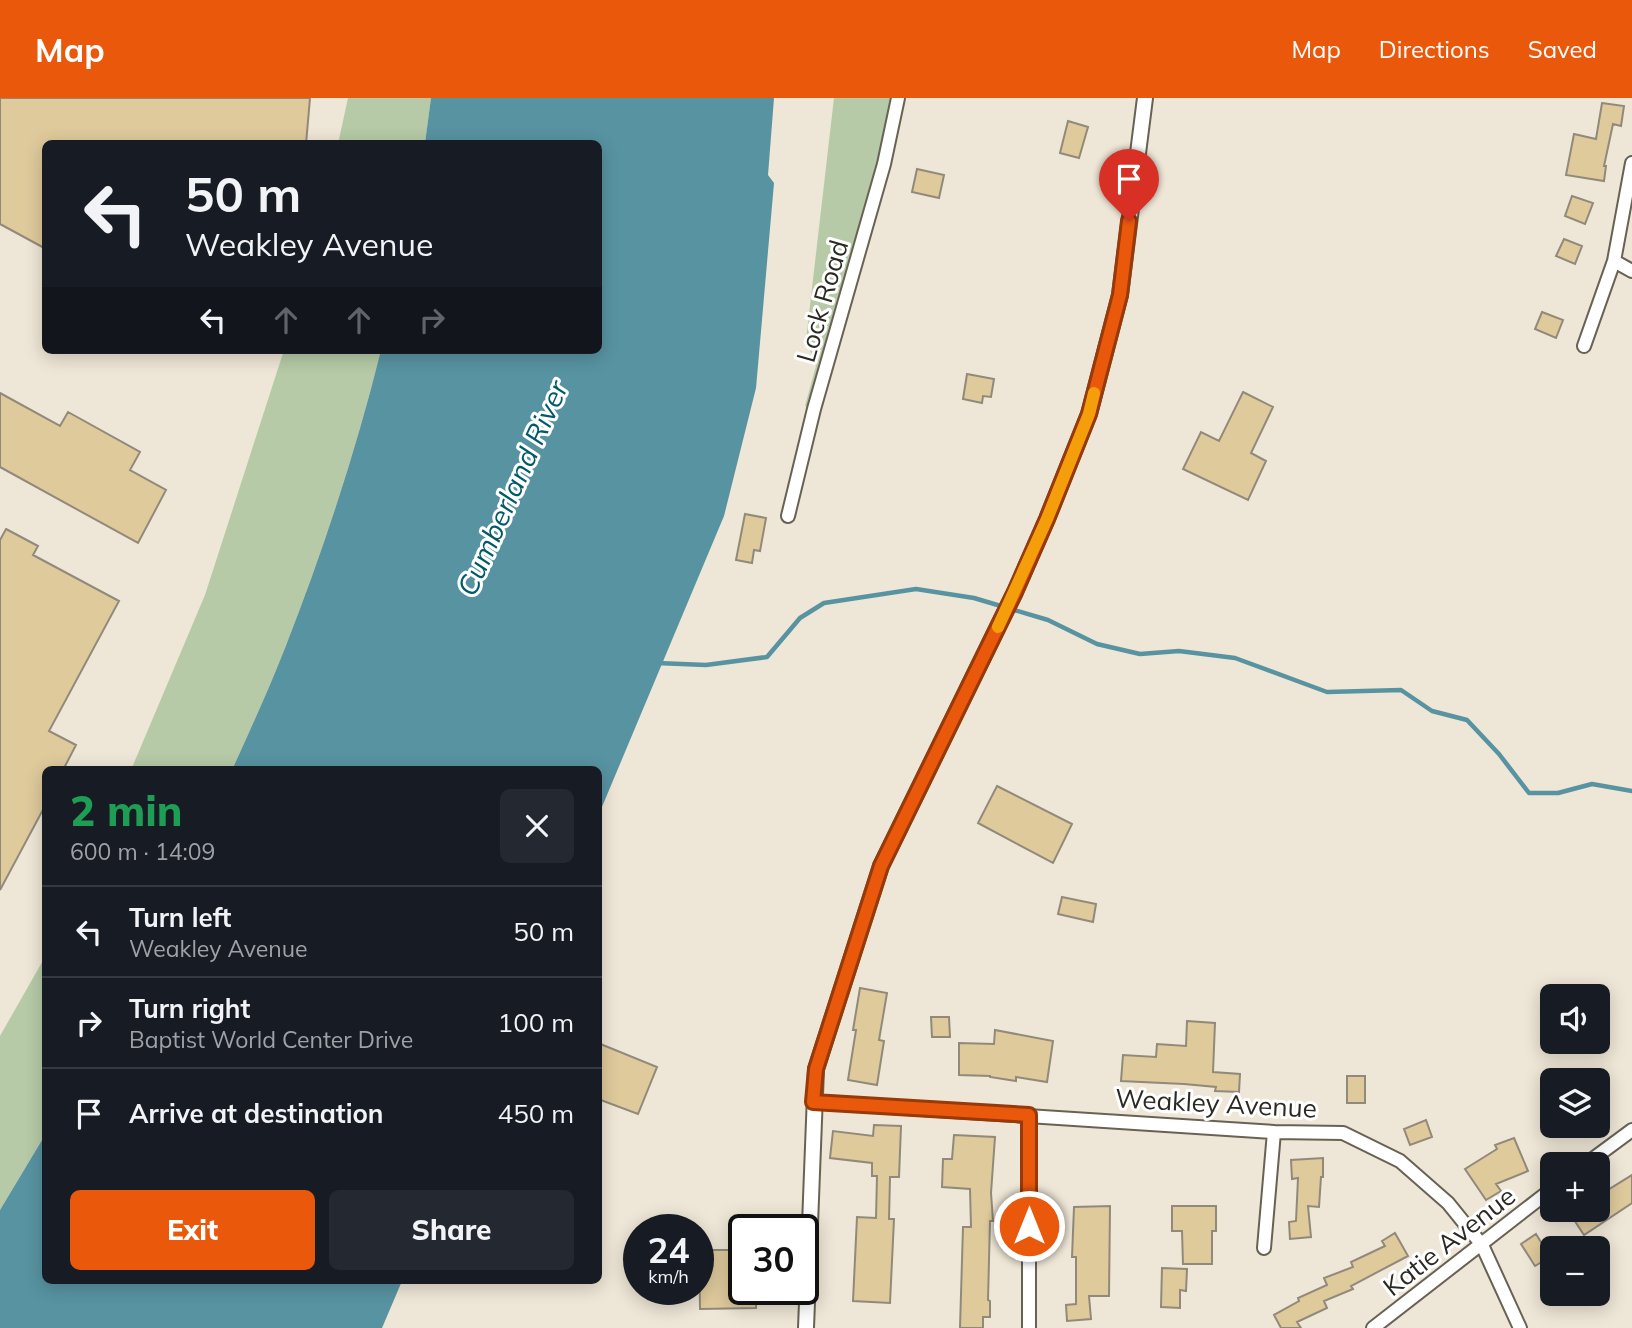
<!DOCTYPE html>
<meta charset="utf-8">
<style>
:root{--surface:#171b24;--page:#242831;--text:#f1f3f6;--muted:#9ea1a6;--line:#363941;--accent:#ea580c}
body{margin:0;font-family:Mulish,sans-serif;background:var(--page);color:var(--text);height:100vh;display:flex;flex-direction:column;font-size:26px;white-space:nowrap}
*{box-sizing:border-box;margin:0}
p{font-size:23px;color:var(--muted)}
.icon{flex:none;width:38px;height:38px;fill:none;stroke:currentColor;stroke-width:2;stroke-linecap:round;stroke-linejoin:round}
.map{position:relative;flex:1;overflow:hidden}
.panel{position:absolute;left:42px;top:668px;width:560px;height:518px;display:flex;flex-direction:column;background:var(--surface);border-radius:10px;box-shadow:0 4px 18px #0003}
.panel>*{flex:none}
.hud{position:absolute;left:42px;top:42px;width:560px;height:214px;border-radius:10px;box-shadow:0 4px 18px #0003;background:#171b24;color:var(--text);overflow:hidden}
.tools{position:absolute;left:1540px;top:886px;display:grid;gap:14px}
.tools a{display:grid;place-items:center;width:70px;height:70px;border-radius:10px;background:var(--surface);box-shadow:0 4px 18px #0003;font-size:35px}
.speed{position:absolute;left:623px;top:1116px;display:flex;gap:14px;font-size:35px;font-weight:700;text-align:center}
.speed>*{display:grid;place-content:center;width:91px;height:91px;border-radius:50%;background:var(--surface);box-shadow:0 4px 18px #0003;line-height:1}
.speed small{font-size:18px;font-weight:400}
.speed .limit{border:4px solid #111;border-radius:10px;background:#fff;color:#111}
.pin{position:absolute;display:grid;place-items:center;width:60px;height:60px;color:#fff;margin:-72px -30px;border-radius:50% 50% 50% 0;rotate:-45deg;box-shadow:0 0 7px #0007}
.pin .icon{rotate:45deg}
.me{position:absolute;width:77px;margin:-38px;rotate:0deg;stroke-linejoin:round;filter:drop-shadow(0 0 5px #0008)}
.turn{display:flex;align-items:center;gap:24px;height:147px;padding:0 28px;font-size:32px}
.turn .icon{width:91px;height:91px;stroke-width:2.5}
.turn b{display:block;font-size:49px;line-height:60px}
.lanes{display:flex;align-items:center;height:66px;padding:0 28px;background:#0003;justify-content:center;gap:35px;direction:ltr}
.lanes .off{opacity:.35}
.round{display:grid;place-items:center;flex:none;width:74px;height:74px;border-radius:10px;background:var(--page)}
.head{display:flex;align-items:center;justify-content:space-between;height:119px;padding:0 28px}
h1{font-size:42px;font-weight:800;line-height:52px;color:#1e9e55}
.button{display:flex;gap:14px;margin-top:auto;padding:14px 28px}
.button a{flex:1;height:80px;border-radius:10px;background:var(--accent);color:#fff;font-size:28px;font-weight:800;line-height:80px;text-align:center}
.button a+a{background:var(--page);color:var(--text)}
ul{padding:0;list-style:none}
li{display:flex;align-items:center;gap:21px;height:91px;padding:0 28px;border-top:2px solid var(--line)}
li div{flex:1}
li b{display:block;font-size:26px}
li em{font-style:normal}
header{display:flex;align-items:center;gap:42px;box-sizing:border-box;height:98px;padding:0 35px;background:var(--accent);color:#fff}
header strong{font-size:33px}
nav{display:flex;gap:38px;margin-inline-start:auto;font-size:24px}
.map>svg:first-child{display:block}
.green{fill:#b6caa7}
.water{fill:#5893a1}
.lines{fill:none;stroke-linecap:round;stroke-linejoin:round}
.stream{stroke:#5893a1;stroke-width:4.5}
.building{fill:#dfca9c;stroke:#918a7b;stroke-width:2}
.minor-casing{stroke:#686254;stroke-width:16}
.tertiary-casing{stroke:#686254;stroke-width:18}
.minor{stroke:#fff;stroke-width:12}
.tertiary{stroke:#fff;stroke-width:14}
.route-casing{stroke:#983908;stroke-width:18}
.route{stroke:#ea580c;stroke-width:12}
.slow{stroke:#f59e0b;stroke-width:12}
.labels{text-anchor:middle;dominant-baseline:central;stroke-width:6;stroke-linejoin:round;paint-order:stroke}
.street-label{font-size:26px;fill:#2b2923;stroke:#fff}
.water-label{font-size:28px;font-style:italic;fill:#005a6a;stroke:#fff}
</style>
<header>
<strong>Map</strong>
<nav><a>Map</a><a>Directions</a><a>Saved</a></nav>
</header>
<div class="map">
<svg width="1632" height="1230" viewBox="0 0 1632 1230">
<rect width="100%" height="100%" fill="#eee6d6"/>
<!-- green -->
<path class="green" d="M348 0H431L425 45 338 46Z
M834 0H898L814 311 805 308 816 268 806 242Z
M284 252H381C356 353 323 453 285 550 269 591 250 632 232 672H131L205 497Z
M45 859V1037L0 1112V938Z"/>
<!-- water -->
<path class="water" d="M431 0H774L768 77 774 85 756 290 724 418 599 716 598 672H232C250 632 269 591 285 550 323 453 356 353 381 252H598V46L425 45Z
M45 1037 46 1183H402L382 1230H0V1112Z"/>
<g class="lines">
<!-- stream -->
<path class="stream" d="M657 565 706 567 767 559 800 520 824 505 916 491 974 500 1048 522 1097 546 1140 556 1179 553 1235 560 1327 594 1401 592 1432 613 1467 622 1499 656 1529 695H1558L1592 686 1632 693"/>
</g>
<!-- building -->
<path class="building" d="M0 0H310L306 46H46V151L0 126Z
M1602 5 1624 8 1621 28 1613 26 1604 68H1606L1604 83 1566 77 1574 36 1596 41Z
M1068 23 1088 29 1079 60 1060 55Z
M917 71 944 77 939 100 912 94Z
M1572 98 1593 105 1585 126 1565 118Z
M1564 141 1582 148 1575 166 1556 158Z
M1542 214 1563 222 1556 240 1535 231Z
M967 276 994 281 991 299 983 298 982 305 963 301Z
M1243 294 1273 309 1251 355 1266 363 1248 402 1183 371 1201 334 1219 343Z
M0 295 60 328 68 314 140 354 130 372 166 392 138 445 0 369Z
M745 416 766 420 760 453 754 452 752 465 736 462Z
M6 431 38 448 33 457 119 503 49 633 76 647 63 672H46V706L0 792V442Z
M997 688 1072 726 1053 765 978 725Z
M1062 799 1096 806 1093 824 1058 816Z
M860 890 887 895 879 942 884 943 877 987 848 982 856 932H853Z
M931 919H949L950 939H932Z
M1187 923 1215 925 1213 974 1240 976 1239 994 1215 993 1216 989 1184 986 1121 983 1123 957 1156 959 1157 946 1186 948Z
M995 932 1053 943 1047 984 1016 979V983L990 979V978L959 977V945L994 946Z
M598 945 657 969 638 1016 598 1001Z
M1347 978H1365V1005H1347Z
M1426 1022 1432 1039 1410 1047 1404 1031Z
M874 1027 901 1028 899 1079H890L889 1121H894L890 1205 853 1203 857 1119 876 1120 877 1078H872V1065L830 1060 833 1033 873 1038Z
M954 1037 995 1039 991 1095 993 1123H990L988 1202 990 1203V1219H983V1230H960L963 1129H971L970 1091 942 1089 943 1061H952Z
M1514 1040 1528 1073 1496 1086 1501 1093 1486 1102 1465 1071 1497 1051 1495 1047Z
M1323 1060V1079H1321L1319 1109 1308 1108 1311 1139 1290 1141 1289 1124 1296 1123 1298 1080 1292 1081 1291 1062Z
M1632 1077V1105L1584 1137 1567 1111H1598V1098Z
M1110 1108 1109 1198H1089L1091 1221 1067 1223 1066 1207 1076 1206V1159H1072L1074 1109Z
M1172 1108H1216V1133H1212V1166H1183L1182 1133H1172Z
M1395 1135 1408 1158 1351 1188 1353 1191 1324 1203 1327 1210 1297 1224 1301 1230H1281L1274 1217 1299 1203 1298 1200 1327 1187 1324 1180 1353 1169 1351 1164 1385 1148 1382 1143Z
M1536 1136 1550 1159 1535 1168 1521 1146Z
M699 1152H744V1192H756V1210L700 1211Z
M1162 1170 1187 1171 1186 1193 1180 1192V1210L1161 1209Z"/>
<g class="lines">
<!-- minor casing -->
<g class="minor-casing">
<path id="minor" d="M1614 163 1632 173
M1584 248 1614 163 1632 65
M788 418 814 311 884 66 898 0
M813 1004 1274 1034 1343 1035 1400 1063 1448 1105 1482 1147 1520 1230
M1586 1066 1632 1032
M1264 1150 1274 1034
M1029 1230V1017
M1373 1230 1552 1091"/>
</g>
<!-- tertiary casing -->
<g class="tertiary-casing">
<path id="tertiary" d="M806 1230 816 971 881 768 1015 494 1047 421 1089 316 1120 197 1145 0"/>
</g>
<!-- minor -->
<use href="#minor" class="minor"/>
<!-- tertiary -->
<use href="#tertiary" class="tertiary"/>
</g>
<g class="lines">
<!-- route casing -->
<g class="route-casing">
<path id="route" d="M1029 1128V1017L813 1004 816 971 881 768 1015 494 1047 421 1089 316 1120 197 1129 123"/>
</g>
<!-- route -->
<use href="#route" class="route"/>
<!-- slow -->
<path class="slow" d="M998 529 1047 421 1089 316 1094 295"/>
</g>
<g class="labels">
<!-- street labels -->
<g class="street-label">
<text transform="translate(822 203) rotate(-74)">Lock Road</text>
<text transform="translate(1216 1005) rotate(3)">Weakley Avenue</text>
<text transform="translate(1449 1143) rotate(-38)">Katie Avenue</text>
</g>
<!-- water labels -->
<g class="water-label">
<text transform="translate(512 390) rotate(-66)">Cumberland River</text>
</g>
</g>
</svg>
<div class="tools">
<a><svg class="icon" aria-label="sound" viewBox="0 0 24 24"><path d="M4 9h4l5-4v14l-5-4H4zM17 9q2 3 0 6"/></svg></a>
<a><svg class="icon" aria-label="layers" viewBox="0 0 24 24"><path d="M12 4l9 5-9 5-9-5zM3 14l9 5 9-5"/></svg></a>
<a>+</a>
<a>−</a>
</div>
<div class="speed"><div>24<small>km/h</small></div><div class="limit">30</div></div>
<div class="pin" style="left:1129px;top:123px;background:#d93025"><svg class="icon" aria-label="arrive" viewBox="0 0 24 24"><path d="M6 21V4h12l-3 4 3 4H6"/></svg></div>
<svg class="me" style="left:1029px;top:1128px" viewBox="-20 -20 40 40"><circle r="17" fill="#ea580c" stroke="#fff" stroke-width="3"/><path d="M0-11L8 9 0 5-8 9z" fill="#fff"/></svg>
<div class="hud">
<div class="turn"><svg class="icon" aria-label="left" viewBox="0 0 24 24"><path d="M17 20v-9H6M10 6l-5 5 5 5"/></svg><div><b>50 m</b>Weakley Avenue</div></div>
<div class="lanes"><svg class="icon" aria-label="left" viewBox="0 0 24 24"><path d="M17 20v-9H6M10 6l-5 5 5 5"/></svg><svg class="icon off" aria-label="ahead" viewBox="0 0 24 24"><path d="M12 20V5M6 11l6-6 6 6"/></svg><svg class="icon off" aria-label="ahead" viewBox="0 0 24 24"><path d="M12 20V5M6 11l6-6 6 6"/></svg><svg class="icon off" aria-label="right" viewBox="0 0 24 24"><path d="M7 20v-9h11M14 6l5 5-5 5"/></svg></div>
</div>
<section class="panel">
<div class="head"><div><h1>2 min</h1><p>600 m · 14:09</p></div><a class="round"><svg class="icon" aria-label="close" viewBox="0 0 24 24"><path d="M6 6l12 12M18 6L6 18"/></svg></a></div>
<ul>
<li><svg class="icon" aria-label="left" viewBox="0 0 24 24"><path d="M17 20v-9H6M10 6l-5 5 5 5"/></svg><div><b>Turn left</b><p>Weakley Avenue</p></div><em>50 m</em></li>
<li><svg class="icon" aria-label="right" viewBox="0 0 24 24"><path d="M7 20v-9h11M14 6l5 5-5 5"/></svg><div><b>Turn right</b><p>Baptist World Center Drive</p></div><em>100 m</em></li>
<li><svg class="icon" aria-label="arrive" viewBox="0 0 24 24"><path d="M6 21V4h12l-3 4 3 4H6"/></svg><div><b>Arrive at destination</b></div><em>450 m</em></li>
</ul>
<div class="button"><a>Exit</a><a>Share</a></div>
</section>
</div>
